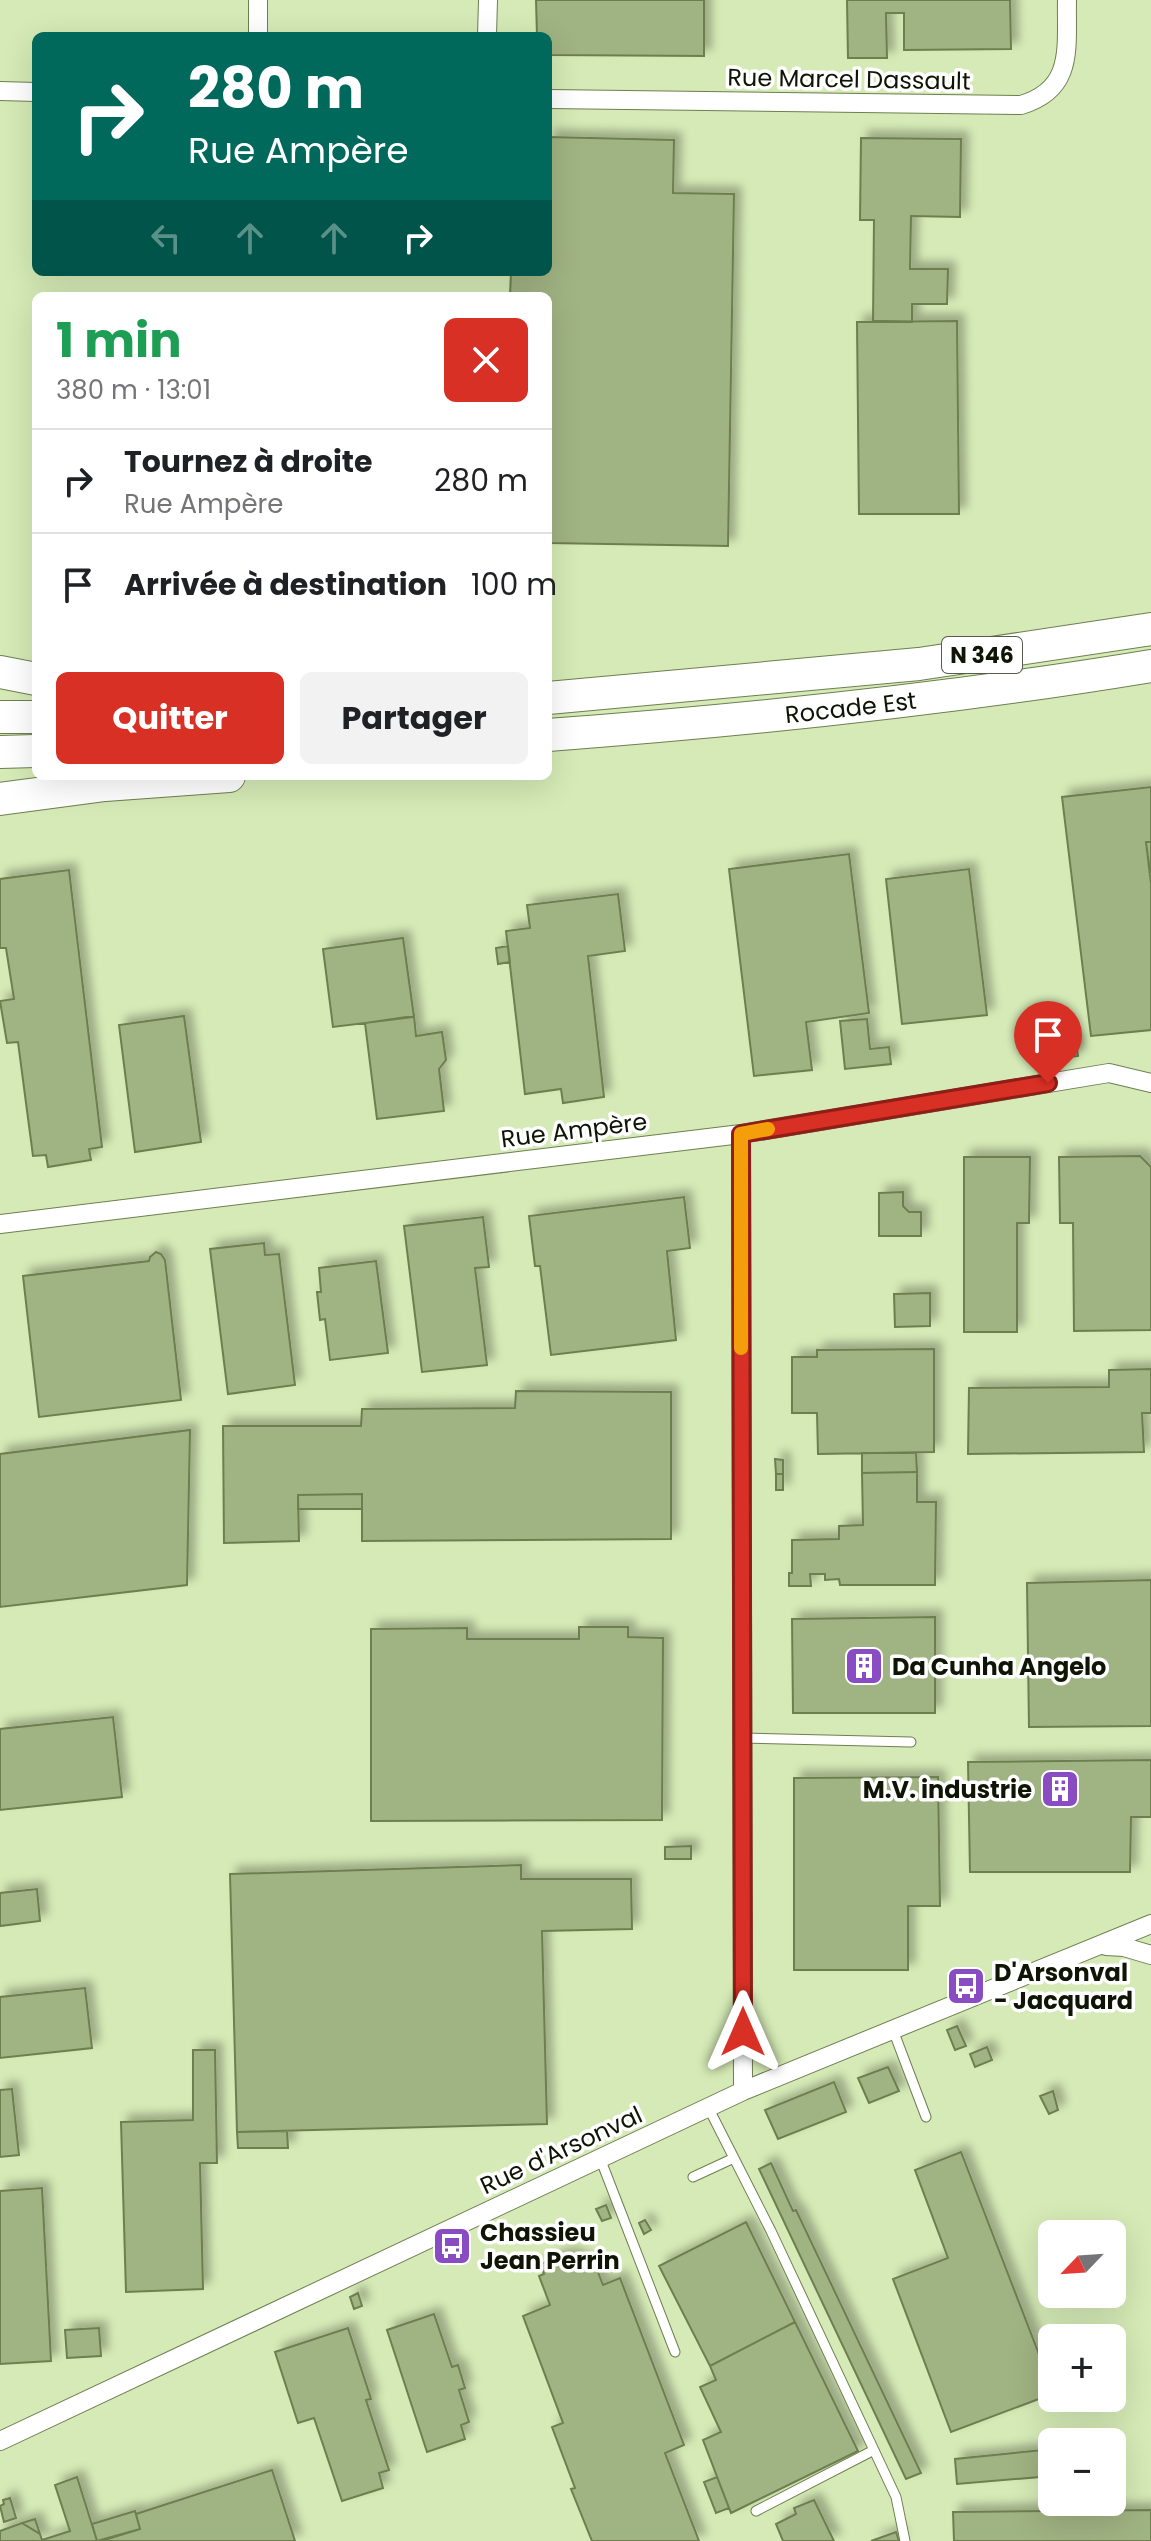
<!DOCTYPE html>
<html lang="fr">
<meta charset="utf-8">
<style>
:root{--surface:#fff;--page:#f2f2f2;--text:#202124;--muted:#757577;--line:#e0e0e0;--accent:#d93025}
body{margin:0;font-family:Poppins,sans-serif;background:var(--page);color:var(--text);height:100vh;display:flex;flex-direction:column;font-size:30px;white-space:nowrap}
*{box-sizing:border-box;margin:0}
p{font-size:26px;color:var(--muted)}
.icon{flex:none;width:44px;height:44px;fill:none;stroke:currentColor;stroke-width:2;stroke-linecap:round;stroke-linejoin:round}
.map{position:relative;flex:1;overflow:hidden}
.drawer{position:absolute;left:32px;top:292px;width:520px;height:488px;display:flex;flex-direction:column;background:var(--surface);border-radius:12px;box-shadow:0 8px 32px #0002}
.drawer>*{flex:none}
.top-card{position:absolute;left:32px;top:32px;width:520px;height:244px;border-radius:12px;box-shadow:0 8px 32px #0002;background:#00695c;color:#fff;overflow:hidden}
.needle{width:52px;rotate:245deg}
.controls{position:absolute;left:1038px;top:2220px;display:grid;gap:16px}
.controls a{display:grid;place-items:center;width:88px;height:88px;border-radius:12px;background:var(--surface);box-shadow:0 8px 32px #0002;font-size:40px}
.pin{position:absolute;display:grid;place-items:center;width:68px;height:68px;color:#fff;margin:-82px -34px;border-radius:50% 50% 50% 0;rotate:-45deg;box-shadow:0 0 8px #0007}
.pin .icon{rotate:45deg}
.me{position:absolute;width:88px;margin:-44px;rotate:0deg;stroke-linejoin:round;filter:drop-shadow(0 0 6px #0008)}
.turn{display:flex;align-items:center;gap:28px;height:168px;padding:0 24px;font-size:36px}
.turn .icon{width:104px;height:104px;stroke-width:2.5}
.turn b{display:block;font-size:56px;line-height:68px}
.lanes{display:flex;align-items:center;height:76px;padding:0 24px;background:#0003;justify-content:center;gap:40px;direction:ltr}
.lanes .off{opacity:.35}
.round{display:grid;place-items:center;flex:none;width:84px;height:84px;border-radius:12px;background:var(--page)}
.summary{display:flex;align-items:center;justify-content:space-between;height:136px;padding:0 24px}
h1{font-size:48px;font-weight:700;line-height:60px;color:#1e9e55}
.primary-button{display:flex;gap:16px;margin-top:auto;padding:16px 24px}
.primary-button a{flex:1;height:92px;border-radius:12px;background:var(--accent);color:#fff;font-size:32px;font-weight:700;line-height:92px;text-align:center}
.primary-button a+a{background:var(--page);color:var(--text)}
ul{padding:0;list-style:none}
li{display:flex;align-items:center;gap:24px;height:104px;padding:0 24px;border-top:2px solid var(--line)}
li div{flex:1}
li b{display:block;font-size:30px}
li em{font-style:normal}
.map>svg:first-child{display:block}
.building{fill:#a0b382;stroke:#6d7f50;stroke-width:2;filter:url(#shadow)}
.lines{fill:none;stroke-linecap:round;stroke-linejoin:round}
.lane-casing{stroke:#6d7f4f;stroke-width:11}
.street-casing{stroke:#6d7f4f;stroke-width:20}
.highway-casing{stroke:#6d7f4f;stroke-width:34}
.lane{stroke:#fff;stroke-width:9}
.street{stroke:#fff;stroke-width:18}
.highway{stroke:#fff;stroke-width:32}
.route-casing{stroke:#8d1f18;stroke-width:20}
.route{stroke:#d93025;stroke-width:14}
.slow{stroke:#f59e0b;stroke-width:14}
.labels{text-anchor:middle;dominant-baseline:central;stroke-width:7;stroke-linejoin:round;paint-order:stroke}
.shield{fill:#fff;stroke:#575b4f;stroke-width:2}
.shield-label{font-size:22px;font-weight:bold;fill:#0f1504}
.street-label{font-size:24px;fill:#0f1504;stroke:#fff}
.poi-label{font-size:24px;font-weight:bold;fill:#0f1504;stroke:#fff;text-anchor:start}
</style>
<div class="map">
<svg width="1151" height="2541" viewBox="0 0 1151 2541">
<defs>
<filter id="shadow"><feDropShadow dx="7" dy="-7" stdDeviation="4" flood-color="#0004"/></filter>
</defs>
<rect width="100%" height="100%" fill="#d5eab6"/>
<!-- building -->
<path class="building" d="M536 0H704V56L548 55V36H537Z
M847 0H1010L1011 49 904 50V13H886L887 58H848Z
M548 137 674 140 673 193 734 194 728 546 548 543V296H510L511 272H548Z
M861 138 961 139 960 217 911 216 910 269H948L947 304H912V322L873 321 874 220H860Z
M957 321 959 514H859L857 322Z
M1151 787V842H1146L1151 884V1030L1091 1036 1062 797Z
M1146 842H1151V872H1150Z
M849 854 869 1013 806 1022 812 1070 754 1076 729 869Z
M969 869 987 1015 902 1024 886 879Z
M69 870 102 1147 89 1149 91 1160 48 1167 46 1155 33 1156 18 1042 7 1043 0 1001 14 999 6 948H0V879Z
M618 894 625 951 588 956 604 1097 563 1103 561 1089 525 1094 506 931 530 928 527 905Z
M403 938 414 1017 333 1027 323 949Z
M508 946 510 962 498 964 496 948Z
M184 1016 201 1142 135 1152 119 1025Z
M414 1016 416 1036 442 1032 446 1060 439 1069 444 1111 377 1119 365 1023Z
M867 1019 870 1049 889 1047 891 1064 845 1069 840 1021Z
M1076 1041 1078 1056 1070 1057 1068 1042Z
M1140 1156 1151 1167V1330L1074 1331 1073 1223H1060L1059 1157Z
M964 1157H1030L1029 1223H1017V1332H964Z
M903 1192V1206L909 1212H921V1236H879V1193Z
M684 1197 690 1248 667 1251 676 1340 551 1355 540 1266H535L529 1216Z
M483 1217 489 1267 475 1268 487 1365 422 1372 404 1226Z
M264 1243 265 1255 279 1254 295 1385 228 1394 210 1249Z
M156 1252 161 1254 165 1260 181 1400 39 1417 23 1276 149 1261 150 1257Z
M376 1261 388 1353 330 1360 325 1319 320 1320 317 1292H321L319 1268Z
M930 1293V1326L895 1327 894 1294Z
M934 1349V1452L818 1454 817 1413H792V1357H817V1350Z
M1151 1369V1413H1142L1144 1452 968 1454 969 1388 1109 1387V1370Z
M516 1391 671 1392V1539L362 1541V1494L298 1495 299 1541 224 1543 223 1426H361L362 1409 515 1408Z
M190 1430 187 1585 0 1607V1454Z
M862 1453H916L917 1472 862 1473Z
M775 1459 783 1460V1474H776Z
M917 1472V1502H936L935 1585H840L839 1579 825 1580V1574H810L811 1586H789V1573H792V1540L839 1539V1526L863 1525 862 1473Z
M776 1474H783V1490H776Z
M362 1494V1509H298V1495Z
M1151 1580V1726L1029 1727 1027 1583Z
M935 1617V1713H793L792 1619Z
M579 1627H628V1637L663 1638 662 1820 371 1821V1629L467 1628V1639H579Z
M113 1717 122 1797 0 1810V1729Z
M1151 1760V1817H1131L1130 1872H970L968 1762Z
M938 1777 940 1906H908V1970H794V1778Z
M691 1846V1859H665V1847Z
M521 1865V1879H631L632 1929 542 1931 547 2124 237 2132 230 1874Z
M37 1889 40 1921 0 1926V1893Z
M85 1988 92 2048 0 2058V1997Z
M957 2026 966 2046 955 2050 947 2030Z
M987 2047 992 2060 975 2067 970 2054Z
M193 2050H215L217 2163H200L203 2289 126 2292 121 2122 193 2120Z
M888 2067 899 2091 869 2103 858 2078Z
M834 2082 846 2112 778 2139 765 2110Z
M12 2089 19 2155 0 2157V2090Z
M1053 2091 1058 2110 1049 2114 1040 2096Z
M287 2131 288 2148H238L237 2132Z
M961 2152 1052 2388V2394L951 2432 893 2279 948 2258 915 2170Z
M771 2163 793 2211 796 2210 921 2473 906 2479 759 2169Z
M42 2188 51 2361 0 2364V2191Z
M606 2205 611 2218 602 2221 596 2209Z
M645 2220 651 2230 644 2234 639 2223Z
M746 2222 795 2322 710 2366 659 2266Z
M568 2254 596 2267 603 2285 620 2278 684 2445 665 2453 699 2541H592L571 2489 575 2488 552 2427 563 2423 523 2316 550 2305 539 2276 544 2274 540 2264Z
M358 2293 362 2306 354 2309 350 2297Z
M434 2314 452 2367 458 2365 465 2388 459 2390 469 2422 461 2425 465 2439 427 2452 387 2330Z
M795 2322 858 2451 731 2513 703 2440 721 2432 700 2387 716 2380 710 2366Z
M99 2328 101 2356 67 2358 65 2330Z
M348 2328 371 2399 366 2400 389 2470 379 2473 383 2488 342 2501 314 2418 298 2423 275 2352Z
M1052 2449V2476L957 2484 955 2459Z
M272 2470 295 2541H101L140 2529 136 2514Z
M77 2477 97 2541H0V2531L22 2523 40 2534 42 2540 70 2531 55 2485Z
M717 2477 729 2508 716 2513 704 2482Z
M10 2498 16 2518 4 2522 0 2506 4 2504 3 2500Z
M814 2500 834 2541H783L776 2524 796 2514 794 2508Z
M1151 2510V2541H954L953 2512Z
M135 2511 140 2529 97 2541 92 2524Z
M35 2519 40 2534 22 2523Z
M896 2532 899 2541H871Z"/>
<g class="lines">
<!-- lane casing -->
<g class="lane-casing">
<path id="lane" d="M742 1738 911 1742
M893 2030 926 2117
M708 2107 771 2231 896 2497 905 2541
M600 2158 675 2352
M693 2177 734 2158
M756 2511 874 2450"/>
</g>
<!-- street casing -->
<g class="street-casing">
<path id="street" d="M258 36V0
M487 36 488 0
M0 91 36 92
M548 99 1021 105C1075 89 1066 47 1067 0
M741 1134 743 2091
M0 1224 741 1134 1109 1073 1151 1083
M1106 1946 1124 1947 1151 1955
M0 2441 743 2091 1151 1924"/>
</g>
<!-- highway casing -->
<g class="highway-casing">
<g id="highway">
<path d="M0 672 36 679"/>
<path d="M548 698 919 664 1151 629"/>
<path d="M0 717H36"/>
<path id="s1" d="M548 735C750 720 951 699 1151 666"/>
<path d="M0 752 36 751"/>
<path d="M0 799 105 785 229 776"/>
</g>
</g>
<!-- lane -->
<use href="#lane" class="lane"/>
<!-- street -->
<use href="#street" class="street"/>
<!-- highway -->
<use href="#highway" class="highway"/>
</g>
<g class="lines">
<!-- route casing -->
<g class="route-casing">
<path id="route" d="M743 2032 741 1134 1048 1083"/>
</g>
<!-- route -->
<use href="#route" class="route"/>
<!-- slow -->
<path class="slow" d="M741 1348V1134L768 1129"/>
</g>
<!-- icons -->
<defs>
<g id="building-square" transform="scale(2)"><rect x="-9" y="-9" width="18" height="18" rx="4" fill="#894cc2" stroke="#fff"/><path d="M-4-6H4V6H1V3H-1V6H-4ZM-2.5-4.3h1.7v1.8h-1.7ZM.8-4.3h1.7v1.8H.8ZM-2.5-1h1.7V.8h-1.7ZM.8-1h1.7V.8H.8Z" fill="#fff"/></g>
<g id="bus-square" transform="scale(2)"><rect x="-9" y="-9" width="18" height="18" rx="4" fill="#894cc2" stroke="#fff"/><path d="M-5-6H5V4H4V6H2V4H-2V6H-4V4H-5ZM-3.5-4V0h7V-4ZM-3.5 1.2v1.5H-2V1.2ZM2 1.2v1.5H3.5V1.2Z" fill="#fff"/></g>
</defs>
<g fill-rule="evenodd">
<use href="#building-square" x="864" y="1666"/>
<use href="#building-square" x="1060" y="1789"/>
<use href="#bus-square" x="966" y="1986"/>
<use href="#bus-square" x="452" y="2246"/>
</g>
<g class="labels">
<!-- shield labels -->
<rect class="shield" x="942" y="637" width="80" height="36" rx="6"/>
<g class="shield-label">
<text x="982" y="655">N 346</text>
</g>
<!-- street labels -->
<g class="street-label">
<text transform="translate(849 79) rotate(1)">Rue Marcel Dassault</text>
<text stroke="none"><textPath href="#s1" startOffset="304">Rocade Est</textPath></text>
<text transform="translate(574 1130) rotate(-7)">Rue Ampère</text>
<text transform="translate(561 2150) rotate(-25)">Rue d'Arsonval</text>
</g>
<!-- poi labels -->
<g class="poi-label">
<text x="892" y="1666">Da Cunha Angelo</text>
<text x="1032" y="1789" text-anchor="end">M.V. industrie</text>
<text x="994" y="1972">D'Arsonval<tspan x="994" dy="28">- Jacquard</tspan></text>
<text x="480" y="2232">Chassieu<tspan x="480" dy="28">Jean Perrin</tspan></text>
</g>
</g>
</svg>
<div class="controls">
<a><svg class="needle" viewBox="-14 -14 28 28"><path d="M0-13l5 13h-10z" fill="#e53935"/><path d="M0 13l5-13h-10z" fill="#757577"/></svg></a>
<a>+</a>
<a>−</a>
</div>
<div class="pin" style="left:1048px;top:1083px;background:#d93025"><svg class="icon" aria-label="arrive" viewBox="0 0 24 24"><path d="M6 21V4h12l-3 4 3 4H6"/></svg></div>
<svg class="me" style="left:743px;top:2032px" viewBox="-20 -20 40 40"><path d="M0-17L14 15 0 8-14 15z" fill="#d93025" stroke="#fff" stroke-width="4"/></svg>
<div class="top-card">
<div class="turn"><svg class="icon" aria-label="right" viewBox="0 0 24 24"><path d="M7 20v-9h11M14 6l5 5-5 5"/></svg><div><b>280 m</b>Rue Ampère</div></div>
<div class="lanes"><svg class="icon off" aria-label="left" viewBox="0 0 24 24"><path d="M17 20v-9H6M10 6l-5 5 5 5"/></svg><svg class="icon off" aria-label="ahead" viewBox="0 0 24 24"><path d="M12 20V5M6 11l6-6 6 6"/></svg><svg class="icon off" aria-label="ahead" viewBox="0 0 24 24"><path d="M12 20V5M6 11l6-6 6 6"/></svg><svg class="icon" aria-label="right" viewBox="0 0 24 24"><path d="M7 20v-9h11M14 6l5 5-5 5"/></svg></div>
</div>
<section class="drawer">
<div class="summary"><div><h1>1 min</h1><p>380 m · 13:01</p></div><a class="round" style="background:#d93025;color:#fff"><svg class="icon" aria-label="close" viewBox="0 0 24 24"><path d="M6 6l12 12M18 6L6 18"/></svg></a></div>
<ul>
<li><svg class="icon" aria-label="right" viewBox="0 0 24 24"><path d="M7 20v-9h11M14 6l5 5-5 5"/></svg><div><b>Tournez à droite</b><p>Rue Ampère</p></div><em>280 m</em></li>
<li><svg class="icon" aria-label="arrive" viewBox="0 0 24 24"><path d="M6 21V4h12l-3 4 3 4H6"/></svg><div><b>Arrivée à destination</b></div><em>100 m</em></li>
</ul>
<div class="primary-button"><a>Quitter</a><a>Partager</a></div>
</section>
</div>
